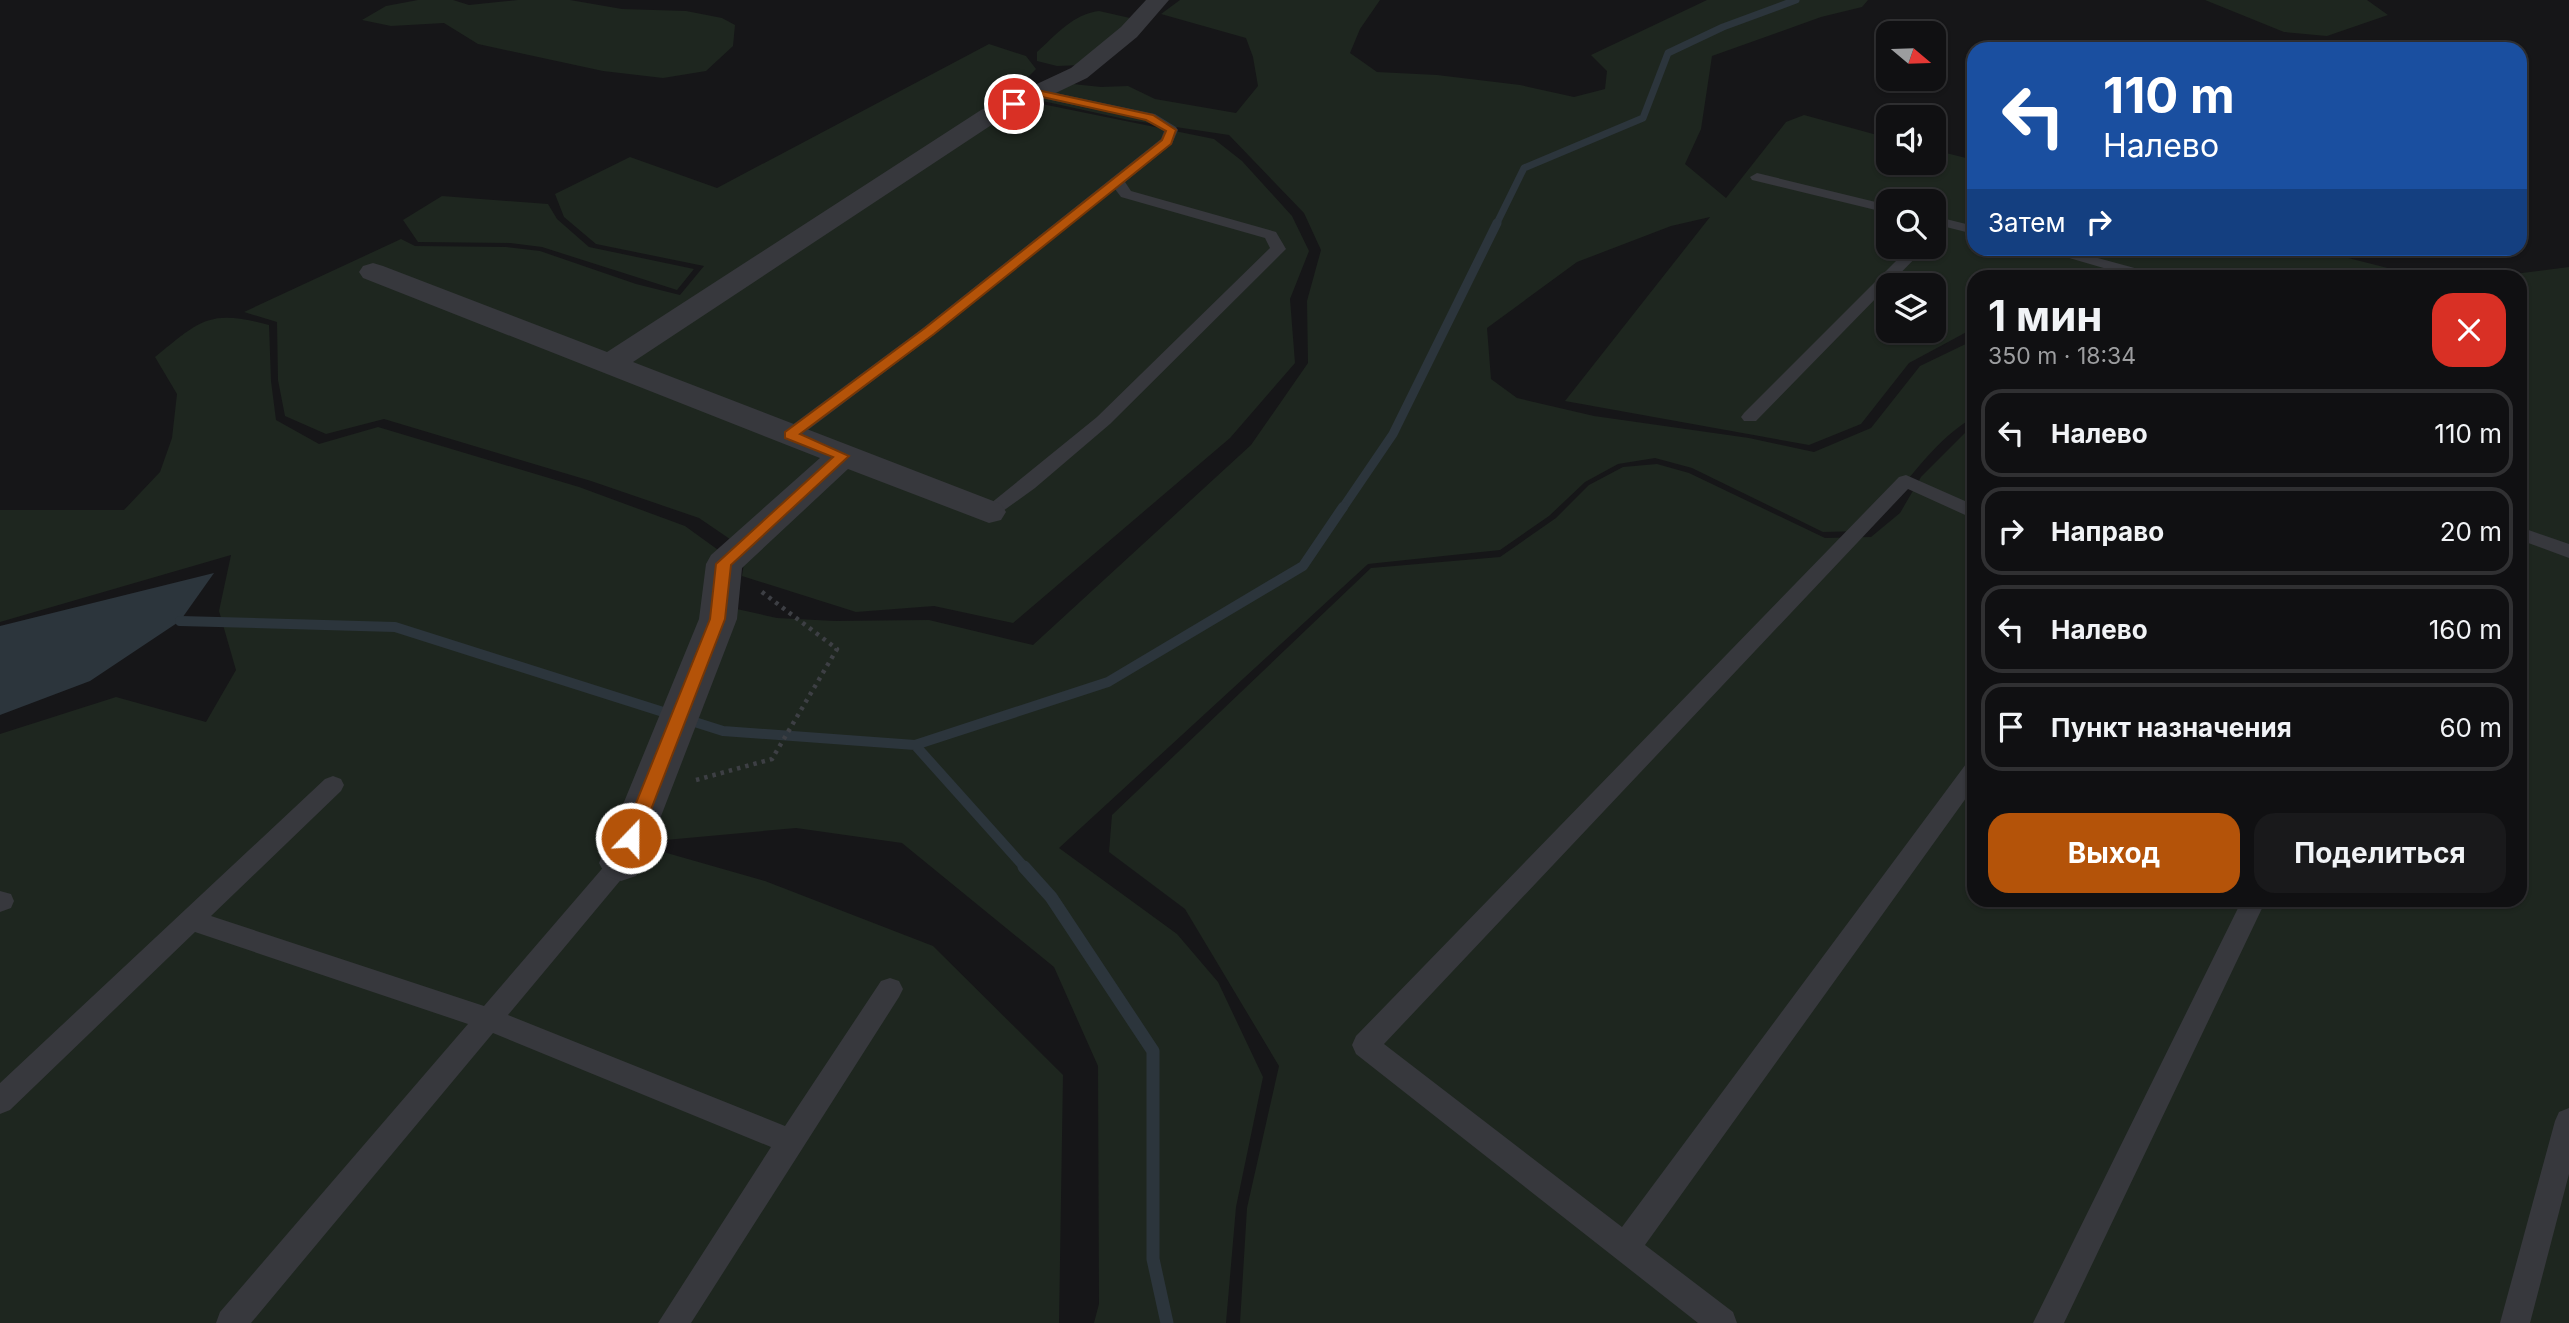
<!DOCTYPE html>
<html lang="ru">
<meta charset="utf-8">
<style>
:root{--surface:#101012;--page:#19191b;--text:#f1f3f6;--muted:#9c9d9f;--line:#303032;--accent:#b45309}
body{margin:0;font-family:Inter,sans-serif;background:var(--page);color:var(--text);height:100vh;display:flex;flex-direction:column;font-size:26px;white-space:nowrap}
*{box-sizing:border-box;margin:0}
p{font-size:23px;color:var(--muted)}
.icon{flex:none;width:38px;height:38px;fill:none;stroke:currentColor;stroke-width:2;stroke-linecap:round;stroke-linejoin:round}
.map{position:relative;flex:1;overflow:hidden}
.drawer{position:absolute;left:1967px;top:270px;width:560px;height:637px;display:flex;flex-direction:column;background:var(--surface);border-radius:21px;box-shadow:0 2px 5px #0004,0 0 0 2px var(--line)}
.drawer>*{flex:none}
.banner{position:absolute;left:1967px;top:42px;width:560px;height:214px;border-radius:21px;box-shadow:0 2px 5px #0004,0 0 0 2px var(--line);background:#1a4fa0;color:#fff;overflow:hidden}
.needle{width:46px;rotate:109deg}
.buttons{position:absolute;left:1876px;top:21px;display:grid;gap:14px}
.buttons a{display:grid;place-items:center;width:70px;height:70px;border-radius:14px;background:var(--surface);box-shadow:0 2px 5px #0004,0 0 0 2px var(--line);font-size:35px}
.pin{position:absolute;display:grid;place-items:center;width:60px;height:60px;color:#fff;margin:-30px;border:4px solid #fff;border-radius:50%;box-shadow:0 2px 7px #0007}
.me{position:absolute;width:77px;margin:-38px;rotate:22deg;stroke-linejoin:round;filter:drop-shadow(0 0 5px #0008)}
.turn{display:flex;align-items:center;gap:24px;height:147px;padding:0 21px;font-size:32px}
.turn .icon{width:91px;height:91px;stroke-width:2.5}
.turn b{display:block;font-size:49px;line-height:60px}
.then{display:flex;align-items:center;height:66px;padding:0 21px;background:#0003;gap:14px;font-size:26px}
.round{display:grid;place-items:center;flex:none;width:74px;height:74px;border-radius:21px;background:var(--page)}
.overview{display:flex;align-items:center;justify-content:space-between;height:119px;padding:0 21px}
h1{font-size:42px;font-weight:700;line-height:52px}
.cta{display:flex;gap:14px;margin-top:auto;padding:14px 21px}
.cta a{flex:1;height:80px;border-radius:21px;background:var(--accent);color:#fff;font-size:28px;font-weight:700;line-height:80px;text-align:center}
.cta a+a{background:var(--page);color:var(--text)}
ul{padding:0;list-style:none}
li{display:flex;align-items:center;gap:21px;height:88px;margin:0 14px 10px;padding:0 7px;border:4px solid var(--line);border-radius:21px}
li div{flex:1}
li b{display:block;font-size:26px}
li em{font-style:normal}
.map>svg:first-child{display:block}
.green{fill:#1e261f;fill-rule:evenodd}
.water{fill:#2c353c}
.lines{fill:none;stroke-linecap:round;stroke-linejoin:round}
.stream-far3{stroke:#2c353c;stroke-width:7}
.stream-far2{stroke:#2c353c;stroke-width:9}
.stream-far1{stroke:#2c353c;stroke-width:10}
.stream{stroke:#2c353c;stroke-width:13}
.path{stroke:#3d3f44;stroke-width:4.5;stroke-dasharray:3.5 5;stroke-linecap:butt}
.service{fill:#37383d;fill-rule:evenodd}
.minor{fill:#37383d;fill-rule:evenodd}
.route{fill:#b45309;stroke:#753606;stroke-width:2}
</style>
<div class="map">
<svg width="2569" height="1323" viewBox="0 0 2569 1323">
<rect width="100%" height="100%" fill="#161618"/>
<!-- green -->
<path class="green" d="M418 0H453L469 5 518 0H570L622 9 686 11 722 18 735 25 733 46 706 71 663 78 603 71 478 44 444 23 391 26 362 20 386 6Z
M1180 0H1380L1360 29 1350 53 1377 72 1437 75 1520 85 1574 97 1605 89 1607 71 1591 55 1707 0H1868L1862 7 1821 17 1712 56 1701 129 1685 164 1726 198 1786 122 1804 115 1888 138V163H1934V150L1974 160V248L2313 249 2419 276H1974V328L1909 363 1861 424 1809 445 1565 401 1710 217 1671 226 1577 262 1487 328 1491 379 1517 398 1594 416 1749 438 1814 452 1871 428 1920 366 1974 340V417C1927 444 1901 495 1863 531L1823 532 1692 468 1655 458 1618 464 1585 482 1549 516 1500 550 1368 564 1059 848 1177 934 1218 982 1263 1077 1236 1207 1226 1323H1094L1099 1304 1098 1066 1054 967 902 843 796 828 632 843 765 881 933 946 1063 1075 1059 1323H0V734L116 697 206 722 236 670 219 611 231 555 0 622V510H124L160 472 172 438 177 394 155 357C201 320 209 309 269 325L271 381 276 420 319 444 378 427 579 487 685 526 732 560 714 604 777 618 835 621 929 620 1033 645 1251 445 1308 363 1307 301 1321 250 1304 213 1229 135 1129 120 1029 98 1028 86 1054 82 1101 87 1128 86 1155 99 1236 113 1258 86 1253 57 1246 38 1161 14ZM1888 201H1934V247H1888ZM1888 285H1934V331H1888Z
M2205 0H2367L2388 15 2327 36 2284 32Z
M1099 11 1130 18 1129 24 1082 65 1057 66 1037 61V52C1056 35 1073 14 1099 11Z
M989 44 1026 56 1036 69 1008 97 1214 139 1242 161 1292 216 1309 251 1290 299 1295 363 1230 438 1013 623 934 606 856 612 742 576 746 550 699 518 591 481 384 419 326 434 285 416 278 380 277 322 244 312 401 239 415 246 506 247 540 251 636 284 680 295 704 266 596 244 564 217 555 194 630 157 717 188Z
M442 196 548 204 557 219 589 247 694 269 677 290 542 247 510 243 418 242 403 220Z
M2569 267V1323H1240L1247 1208 1279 1066 1185 909 1109 852 1112 815 1371 568 1500 557 1556 518 1589 485 1623 467 1657 464 1689 473 1825 538 1871 537 1900 513 1921 477 1974 424V900H2520V276H2498Z"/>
<!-- water -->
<path class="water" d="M214 573 180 621 90 681 0 715V626Z"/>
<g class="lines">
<!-- stream-far3 -->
<path class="stream-far3" d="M1496 225 1524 168 1643 118 1668 53 1723 27 1796 0"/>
<!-- stream-far2 -->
<path class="stream-far2" d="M1342 509 1393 434 1497 223"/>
<!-- stream-far1 -->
<path class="stream-far1" d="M180 621 395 627 723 731 915 745 1108 682 1303 566 1343 507
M915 745 1026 869"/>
<!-- stream -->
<path class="stream" d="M1024 867 1051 897 1153 1051V1259L1167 1323"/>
<!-- path -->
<path class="path" d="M696 780 772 759 837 649 758 589"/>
<!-- service -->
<path class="service" d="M1037 89 1155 114 1176 127 1178 130 1172 144 1125 182 1131 191 1276 232 1286 249 1110 424 1035 488 996 516H982L980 512 1097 417 1270 248 1265 238 1121 197 1115 189 935 334 796 439H784L781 435 784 431 923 328 1161 139 1164 131 1146 120 1032 96 1030 93Z
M1757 173 1888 205V213L1752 180 1750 177Z
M1934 216 1974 226V234L1934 224Z
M1910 247H1926L1756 421H1744L1741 417 1744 413Z
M2035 248H2061L2153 273 2155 276H2131Z
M1906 475 1974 505V519L1908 489 1384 1044 1622 1227 1966 764 1974 761V787L1645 1245 1733 1312 1737 1323H1698L1356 1054 1352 1045 1356 1036 1899 477Z
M2520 527 2569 544V558L2520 540Z
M333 776 341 779 344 785 341 791 211 916 484 1006 613 856 621 853 629 856 633 863 629 870 508 1015 785 1126 881 981 890 978 899 981 903 989 899 997 691 1323H658L771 1147 493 1033 251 1323H216L220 1312 468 1024 195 932 10 1110 0 1114V1083L325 779Z
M0 891 11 894 14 901 11 908 0 912Z
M2242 900H2266L2064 1323H2033Z
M2569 1108V1174L2530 1323H2500L2555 1121 2559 1112Z"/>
<!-- minor -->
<path class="minor" d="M1146 0H1169L1137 37 1087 78 999 120 633 362 1001 504 1006 512 1001 520 989 523 848 469 742 568 737 619 643 863 636 876 621 881 606 876 599 863 699 619 706 564 711 555 820 458 363 278 359 272 363 266 373 263 383 266 607 352 981 110 1071 68 1121 27Z"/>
</g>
<!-- route -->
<path class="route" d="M1037 90 1153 115 1176 130 1171 144 934 334 800 434 849 456 731 565 725 619 640 838 637 843 631 845 625 843 622 838 710 619 716 564 833 457 785 438V432L925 328 1162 140 1166 131 1146 120 1038 96 1017 106 1009 104Z"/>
</svg>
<div class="buttons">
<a><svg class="needle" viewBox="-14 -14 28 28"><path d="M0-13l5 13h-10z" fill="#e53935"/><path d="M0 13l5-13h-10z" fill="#9c9d9f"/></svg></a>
<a><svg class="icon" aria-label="sound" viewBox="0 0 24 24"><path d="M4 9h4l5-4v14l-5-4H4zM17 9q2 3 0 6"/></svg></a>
<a><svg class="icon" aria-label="search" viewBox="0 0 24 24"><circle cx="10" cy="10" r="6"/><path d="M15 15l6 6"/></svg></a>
<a><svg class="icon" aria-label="layers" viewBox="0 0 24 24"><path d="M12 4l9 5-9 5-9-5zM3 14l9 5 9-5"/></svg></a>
</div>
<div class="pin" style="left:1014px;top:104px;background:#d93025"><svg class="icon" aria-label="arrive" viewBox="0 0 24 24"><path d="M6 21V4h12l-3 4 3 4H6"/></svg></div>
<svg class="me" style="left:631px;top:838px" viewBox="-20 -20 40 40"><circle r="17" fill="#b45309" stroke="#fff" stroke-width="3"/><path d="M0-11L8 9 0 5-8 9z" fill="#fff"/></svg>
<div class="banner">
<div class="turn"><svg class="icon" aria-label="left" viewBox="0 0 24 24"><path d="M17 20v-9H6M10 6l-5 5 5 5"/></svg><div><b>110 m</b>Налево</div></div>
<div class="then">Затем<svg class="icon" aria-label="right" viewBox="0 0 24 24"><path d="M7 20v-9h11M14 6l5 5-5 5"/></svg></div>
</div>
<section class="drawer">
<div class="overview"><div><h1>1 мин</h1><p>350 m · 18:34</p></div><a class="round" style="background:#d93025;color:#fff"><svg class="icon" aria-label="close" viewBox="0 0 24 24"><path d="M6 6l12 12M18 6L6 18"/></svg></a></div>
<ul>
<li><svg class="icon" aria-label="left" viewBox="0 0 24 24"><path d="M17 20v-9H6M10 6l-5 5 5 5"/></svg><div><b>Налево</b></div><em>110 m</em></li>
<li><svg class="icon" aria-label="right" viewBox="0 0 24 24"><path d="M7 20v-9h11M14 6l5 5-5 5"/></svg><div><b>Направо</b></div><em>20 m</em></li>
<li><svg class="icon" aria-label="left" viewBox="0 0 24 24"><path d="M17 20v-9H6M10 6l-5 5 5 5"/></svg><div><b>Налево</b></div><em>160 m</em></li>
<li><svg class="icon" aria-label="arrive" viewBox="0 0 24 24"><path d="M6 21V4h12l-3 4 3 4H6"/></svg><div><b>Пункт назначения</b></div><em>60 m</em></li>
</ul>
<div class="cta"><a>Выход</a><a>Поделиться</a></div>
</section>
</div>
